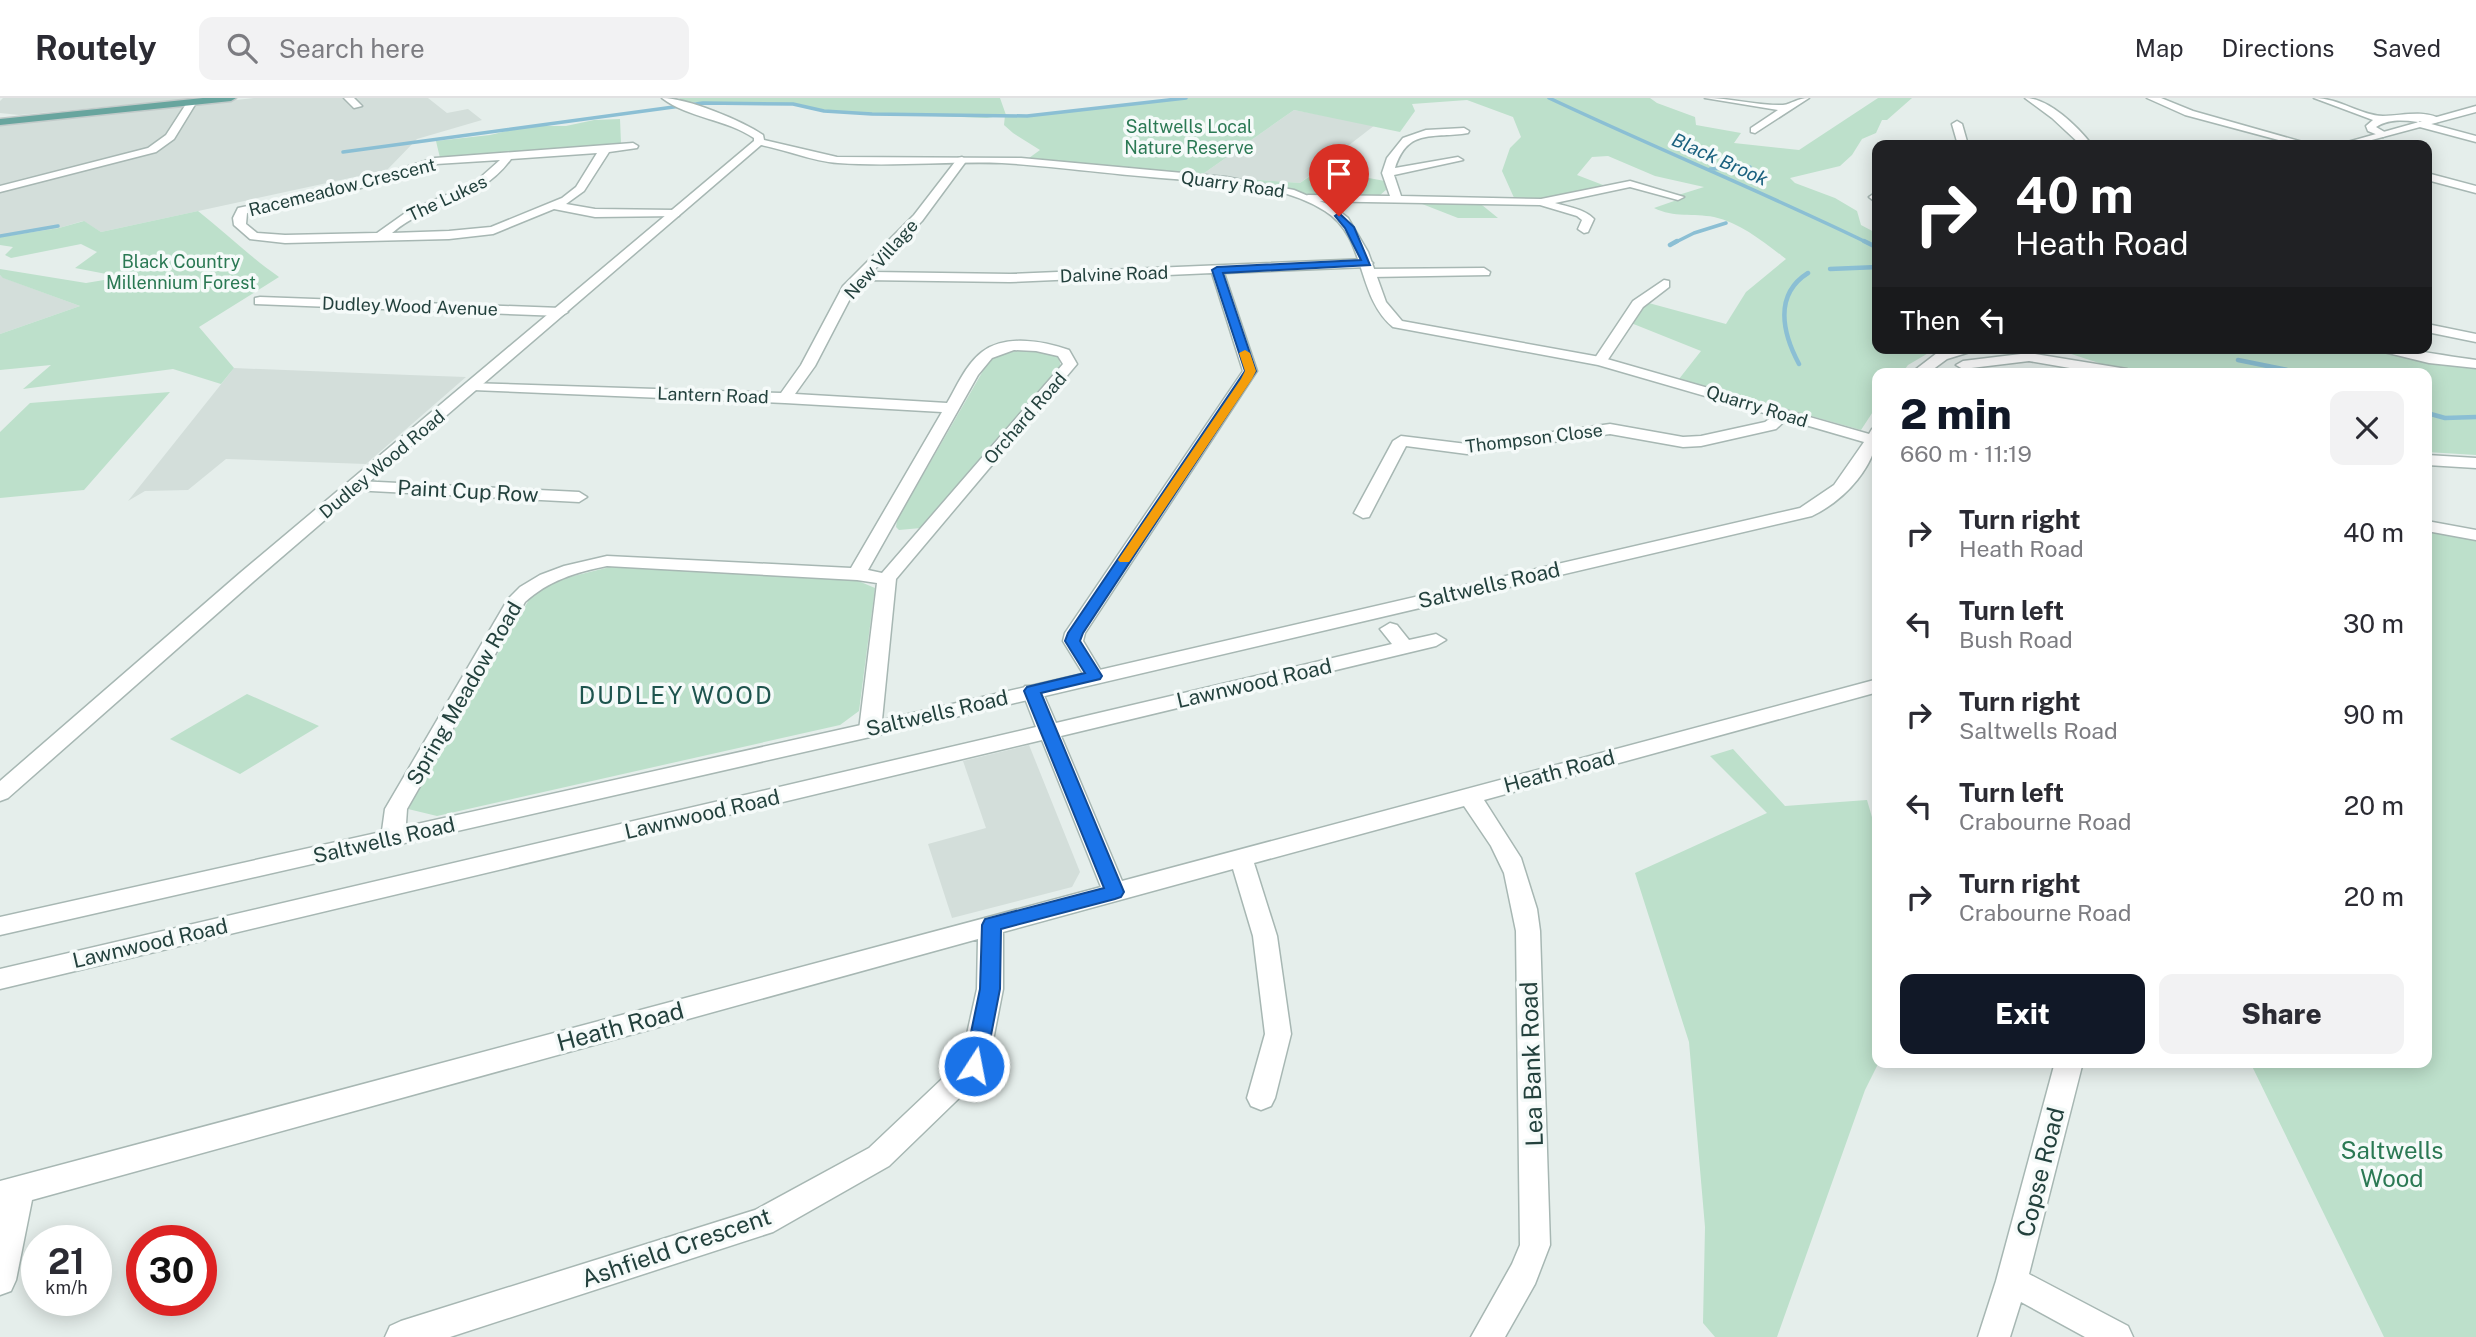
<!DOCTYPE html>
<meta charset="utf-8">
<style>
:root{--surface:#fff;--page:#f2f2f3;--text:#2b2b33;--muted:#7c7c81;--line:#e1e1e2;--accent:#111827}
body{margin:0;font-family:"Public Sans",sans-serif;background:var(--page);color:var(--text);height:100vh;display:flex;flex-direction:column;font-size:26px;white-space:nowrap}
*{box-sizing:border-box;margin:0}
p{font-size:23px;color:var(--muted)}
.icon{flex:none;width:38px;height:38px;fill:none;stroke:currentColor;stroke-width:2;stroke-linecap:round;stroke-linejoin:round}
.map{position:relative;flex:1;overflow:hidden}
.side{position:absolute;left:1872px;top:270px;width:560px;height:700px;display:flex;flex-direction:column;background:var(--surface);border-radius:14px;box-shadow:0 4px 18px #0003}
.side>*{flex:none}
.hud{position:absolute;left:1872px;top:42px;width:560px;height:214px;border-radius:14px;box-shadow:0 4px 18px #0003;background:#202124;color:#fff;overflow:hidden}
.speed{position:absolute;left:21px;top:1127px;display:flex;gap:14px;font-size:35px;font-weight:700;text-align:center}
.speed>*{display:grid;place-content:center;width:91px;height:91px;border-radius:50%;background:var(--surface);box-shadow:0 4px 18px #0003;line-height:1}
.speed small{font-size:18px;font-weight:400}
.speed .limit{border:10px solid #d22;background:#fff;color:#111}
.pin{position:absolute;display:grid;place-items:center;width:60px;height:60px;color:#fff;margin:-72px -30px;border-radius:50% 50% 50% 0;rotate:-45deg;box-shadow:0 0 7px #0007}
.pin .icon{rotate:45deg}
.me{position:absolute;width:77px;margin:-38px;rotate:11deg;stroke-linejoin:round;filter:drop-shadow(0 0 5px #0008)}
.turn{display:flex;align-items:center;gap:24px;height:147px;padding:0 28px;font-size:32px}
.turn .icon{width:91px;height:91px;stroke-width:2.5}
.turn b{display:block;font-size:49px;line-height:60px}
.then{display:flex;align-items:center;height:66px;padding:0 28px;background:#0003;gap:14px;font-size:26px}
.round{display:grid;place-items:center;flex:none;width:74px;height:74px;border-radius:14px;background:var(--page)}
.head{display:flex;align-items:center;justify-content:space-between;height:119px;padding:0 28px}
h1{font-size:42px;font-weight:800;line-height:52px;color:var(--accent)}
.button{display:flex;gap:14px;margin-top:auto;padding:14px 28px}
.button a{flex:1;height:80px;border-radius:14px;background:var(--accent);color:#fff;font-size:28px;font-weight:800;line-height:80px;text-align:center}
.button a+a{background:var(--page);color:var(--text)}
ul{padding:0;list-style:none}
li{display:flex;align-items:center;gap:21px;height:91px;padding:0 28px}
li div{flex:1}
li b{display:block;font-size:26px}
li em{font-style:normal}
header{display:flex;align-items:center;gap:42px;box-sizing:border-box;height:98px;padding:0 35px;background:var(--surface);border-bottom:2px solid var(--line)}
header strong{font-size:33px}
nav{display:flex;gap:38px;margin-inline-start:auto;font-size:24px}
.search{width:490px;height:63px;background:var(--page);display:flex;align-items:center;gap:18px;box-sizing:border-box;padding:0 24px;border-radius:14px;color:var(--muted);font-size:26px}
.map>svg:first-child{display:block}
.built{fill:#d3deda}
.green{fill:#bde0cb}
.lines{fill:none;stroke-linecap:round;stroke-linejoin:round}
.stream-far1{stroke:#8bbfd4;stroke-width:3.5}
.stream{stroke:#8bbfd4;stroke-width:4.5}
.minor-casing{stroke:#a7b7b3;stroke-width:3}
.tertiary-casing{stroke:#a7b7b3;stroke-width:3}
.primary-casing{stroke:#c1cac9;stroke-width:3}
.minor{fill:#fff;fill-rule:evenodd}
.tertiary{fill:#fff;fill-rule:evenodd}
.primary{fill:#68a59e;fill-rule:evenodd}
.route{fill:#1a73e8;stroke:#114b97;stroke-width:2}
.slow{fill:#f59e0b}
.labels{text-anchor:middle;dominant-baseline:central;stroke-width:7;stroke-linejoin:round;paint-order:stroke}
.far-park-label{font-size:18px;fill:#2b7954;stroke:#f5faf9}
.far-street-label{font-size:18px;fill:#23413d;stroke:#f5faf9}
.far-water-label{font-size:19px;font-style:italic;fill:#1a617f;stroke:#f5faf9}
.street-label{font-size:21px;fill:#23413d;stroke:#f5faf9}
.quarter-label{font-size:24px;letter-spacing:2px;fill:#1e544e;stroke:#f5faf9}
.near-street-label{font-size:24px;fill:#23413d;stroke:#f5faf9}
.near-park-label{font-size:24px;fill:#2b7954;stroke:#f5faf9}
</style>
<header>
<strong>Routely</strong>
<div class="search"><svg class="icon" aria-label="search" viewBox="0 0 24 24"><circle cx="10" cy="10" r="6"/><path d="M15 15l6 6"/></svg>Search here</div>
<nav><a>Map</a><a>Directions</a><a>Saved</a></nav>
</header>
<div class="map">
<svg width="2476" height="1239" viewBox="0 0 2476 1239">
<rect width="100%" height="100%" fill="#e5eeeb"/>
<!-- built -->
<path class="built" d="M3 0H200L19 17 0 15V3Z
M254 0H428L447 15 468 11 482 22 417 41 387 72 101 134 83 123 59 130 0 139V28Z
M1294 12 1375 27 1300 85 1200 78Z
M0 177 4 180 80 208 0 236Z
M234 270 410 277 466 279 366 366 226 361 188 392 145 393 128 403Z
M1029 647 1080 774 1072 789 952 820 928 746 986 730 963 663Z"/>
<!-- green -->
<path class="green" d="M679 0H1000L1006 17 1027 18 1176 0H1650L1657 5 1695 19 1696 27 1741 35 1734 45 1799 52 1878 0H1912L1887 22H1882L1876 35 1862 41 1852 57 1840 68 1790 80 1795 85 1835 100 1857 113 1861 127 1878 136V250H1937L1908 267 1902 275H1878V306L1861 332 1679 281 1701 253 1631 225 1645 204 1726 226 1746 194 1786 161C1765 145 1741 125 1714 119 1693 115 1674 120 1654 110L1677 102 1672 99 1704 89 1655 78 1608 58 1592 59 1577 77 1603 87C1574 97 1545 101 1515 102L1502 73 1510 50 1521 39 1513 19 1467 2 1412 6 1415 13 1400 34 1294 12 1200 78 1029 60 1040 52 1013 35 1004 27 1005 17 987 20 831 14 793 6 762 4H684Z
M620 21 621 45 440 60 436 43 490 37 528 28H566L594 22Z
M1320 71 1385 83 1387 91 1379 98 1311 97 1246 81 1300 85Z
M1417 104 1482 107 1498 120H1458Z
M198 113C226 135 250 159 279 179L199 229 234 270 221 286 173 271 23 291 51 267 0 272V236L80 208 3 180 0 177V171L86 185 122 179 75 170 97 154 81 146 11 160 5 157 13 149 0 147V139L59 130 84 123 101 134Z
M2221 250H2369L2428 265 2476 269V357L2427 354V275H2145L2108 268 2059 252 2207 254Z
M1025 251 1051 255 1059 259 1061 271 921 430 899 432 896 429 897 422 991 259Z
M170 294 84 392 0 400V334L30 305Z
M2427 432 2476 443V1239H2384L2250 964H2427Z
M610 469 856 482 875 490 859 613 840 627 437 718 408 711 530 500 557 482Z
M247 596 319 628 240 676 170 641Z
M1733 651 1785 708 1867 702 1878 740 1879 964 1865 992 1777 1239H1715L1703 1225 1705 1129 1689 944 1635 775 1767 715 1710 658Z"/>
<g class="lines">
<!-- stream-far1 -->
<path class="stream-far1" d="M1549 0C1655 50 1763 94 1868 145
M343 54 703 5 793 6 824 13 872 16 1027 18 1186 0
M1710 71 1750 69
M0 138 58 128
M1674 145 1694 135 1726 125"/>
<!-- stream -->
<path class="stream" d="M1864 143 1878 150
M1670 147 1677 143
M1830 171 1878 169
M2238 262 2302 275
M1799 266C1783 236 1773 197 1808 175
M2427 315 2445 320 2476 319"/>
<!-- minor casing -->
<g class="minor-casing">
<path id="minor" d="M344 0H354L362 8 354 10Z
M1705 0C1731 0 1759 8 1783 7 1792 6 1797 0 1809 0L1755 35 1751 34V30L1778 12Z
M2025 0C2049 0 2078 29 2092 47H2081L2052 20Z
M2147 0H2161L2193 13 2313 47H2297L2185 17Z
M2314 0C2339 0 2362 18 2383 18 2402 18 2425 11 2442 22 2428 31 2399 14 2376 29L2388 36 2383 39 2368 33 2366 28 2373 22Z
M191 2 196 5 174 41 156 54 0 94V88L148 50 166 37 188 3Z
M1957 23 1962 26 1968 47H1958L1952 26Z
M2420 23 2476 38V44L2416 28 2415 26Z
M1464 30 1469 33 1468 35C1434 41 1408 29 1395 70L1458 59 1463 62 1394 77 1401 98 1541 101 1630 83 1684 99 1678 102 1630 89 1555 105C1569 109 1584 111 1594 121L1588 134 1584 135 1578 131 1582 122 1577 118 1540 107 1308 103 1302 100 1308 97 1390 98 1382 75 1387 60 1403 40 1426 32Z
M633 45 638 48 637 50 609 54 584 93 566 106 595 111 675 112 679 114V118L595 119 554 111 493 136 449 141 285 145 250 141 234 127 233 120 238 110 342 89 435 60ZM597 55 576 89 562 100 491 129 449 133 392 135C432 101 478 106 511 61ZM500 62 473 86 408 113 377 135 285 137 257 135 246 126 247 115 348 94 436 66Z
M962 59 967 62 922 123 872 174 1010 176 1367 161 1373 165 1367 169 1224 175 1257 273 1085 535 1083 543 1104 578 1101 582H1087L1063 543 1065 535 1243 273 1212 175 1010 184 864 182 854 193 815 268 795 296 947 305C957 288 966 266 982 254 1005 236 1044 243 1069 252L1077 266 896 481 881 632 878 637H862L859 632 877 485 857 482 607 468C576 474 548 483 525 504L407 711 405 740 401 746 393 748 385 746 381 740 385 711 508 501 520 489 540 477 564 468 607 458 851 470 942 314 785 305 473 292 466 288 468 285 781 295 801 267 843 188 914 117 958 60ZM1014 252 1036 253 1058 258 1063 266 882 475 868 472 978 277 992 260Z
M2427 75 2476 88V95L2427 82Z
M1878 93V106L1869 99Z
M1484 170 1490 174 1489 177 1370 179 1364 175 1370 171Z
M1664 182 1669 183V189L1643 209 1605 266H1595L1593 263 1633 203Z
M260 199 561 210 568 214 561 218 255 206V200Z
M2427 226 2476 236V244L2427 234Z
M2378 250C2411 250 2443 258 2476 262V270L2429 265 2380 253Z
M2029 255 2127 271 2134 275H2099L2029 263 1963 271 1956 267 1963 263Z
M1784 311 1792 316 1776 331 1701 348 1683 349 1610 336 1467 356 1406 348 1369 419 1363 420 1354 415 1393 343 1401 338 1467 346 1610 326 1683 339 1701 338 1765 324Z
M2427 357 2476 360V370L2427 367Z
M358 383 579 394 587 399 579 404 352 392 350 388 352 384Z
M2427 423 2476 432V442L2427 433Z
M1390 525 1397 527 1409 542 1436 536 1446 542 1436 548 1061 638 1122 783 1878 581V594L1484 702 1521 760 1537 811 1540 833 1550 1147 1535 1186 1505 1239H1471L1512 1166 1520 1147 1516 833 1504 775 1491 748 1464 708 1254 765 1277 838 1291 936 1275 1000 1271 1008 1261 1012 1251 1008 1247 1000 1265 936 1253 838 1233 771 1003 834V891L988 968 984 976 889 1068 773 1134 450 1239H385L390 1228 401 1223 755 1112 869 1050 961 963 977 891 978 841 32 1102 16 1182 11 1193 0 1197V1083L1101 789 1042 642 0 891V871L1036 629 1022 593 1025 588H1039L1042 593 1056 625 1392 546 1380 531Z
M2055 964H2083L2029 1176 2128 1228 2133 1239H2085L2021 1204 2010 1239H1978L1996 1183Z"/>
</g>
<!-- tertiary casing -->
<g class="tertiary-casing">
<path id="tertiary" d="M662 0C687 0 741 22 763 37L764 42 837 59 1021 60 1226 79 1294 92 1334 109 1348 120 1368 154 1386 204 1402 223 1600 259 1869 336 1872 331 1878 329C1878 367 1845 402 1812 418L870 639 0 837V819L870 625 1800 410 1834 387 1864 344 1598 267 1393 229C1356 199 1367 139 1325 113 1278 83 1214 85 1161 80 1108 76 1055 68 1002 65 948 63 893 69 838 65 812 63 787 52 761 47L254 483 8 700 0 703V683L240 475 754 43V40C726 21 688 20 662 0Z
M2476 8V14L2353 47H2337Z
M1957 250H1983L1947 261 1928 275H1911L1937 255Z"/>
</g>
<!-- primary casing -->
<g class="primary-casing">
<path id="primary" d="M203 0H236L231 3 0 27V21Z"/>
</g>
<!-- minor -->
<use href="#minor" class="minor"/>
<!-- tertiary -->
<use href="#tertiary" class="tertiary"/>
<!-- primary -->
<use href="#primary" class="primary"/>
</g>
<!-- route -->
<path class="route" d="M1339 115 1354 129 1370 167 1223 175 1256 273 1083 535 1080 543 1102 578 1100 581 1041 595 1124 794 1121 799 1115 801 1001 831 1000 891 985 968 982 974 974 976 967 974 964 968 980 891 982 827 985 821 1104 790 1024 593 1027 589 1085 575 1065 543 1068 535 1245 273 1212 172 1217 169 1361 162 1345 130 1335 118Z"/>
<!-- slow -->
<path class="slow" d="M1245 252 1250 255 1256 273 1252 281 1129 464H1120L1118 462 1241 281 1245 273 1239 255Z"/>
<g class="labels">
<!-- far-park labels -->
<g class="far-park-label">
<text x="1189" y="28">Saltwells Local<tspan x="1189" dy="21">Nature Reserve</tspan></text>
<text x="181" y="163">Black Country<tspan x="181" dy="21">Millennium Forest</tspan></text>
</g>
<!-- far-street labels -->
<g class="far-street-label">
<text transform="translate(1233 86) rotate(8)">Quarry Road</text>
<text transform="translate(342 89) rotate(-14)">Racemeadow Crescent</text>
<text transform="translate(447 100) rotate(-25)">The Lukes</text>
<text transform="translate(881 161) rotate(-48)">New Village</text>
<text transform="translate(1114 176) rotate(-2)">Dalvine Road</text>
<text transform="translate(410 208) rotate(2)">Dudley Wood Avenue</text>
<text transform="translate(713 297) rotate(2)">Lantern Road</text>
<text transform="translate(1757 308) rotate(17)">Quarry Road</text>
<text transform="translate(1025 320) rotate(-49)">Orchard Road</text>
<text transform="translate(1534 340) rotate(-7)">Thompson Close</text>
<text transform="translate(382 366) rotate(-40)">Dudley Wood Road</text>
</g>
<!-- far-water labels -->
<g class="far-water-label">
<text transform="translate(1720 61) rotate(24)">Black Brook</text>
</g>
<!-- street labels -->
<g class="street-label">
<text transform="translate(468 393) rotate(3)">Paint Cup Row</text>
<text transform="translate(1489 487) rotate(-13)">Saltwells Road</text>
<text transform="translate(1254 585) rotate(-13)">Lawnwood Road</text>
<text transform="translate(464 595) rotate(-60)">Spring Meadow Road</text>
<text transform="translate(937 615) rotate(-13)">Saltwells Road</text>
<text transform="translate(1559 673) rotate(-15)">Heath Road</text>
<text transform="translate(702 716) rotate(-13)">Lawnwood Road</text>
<text transform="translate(384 742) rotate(-13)">Saltwells Road</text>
<text transform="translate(150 845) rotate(-13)">Lawnwood Road</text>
</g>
<!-- quarter labels -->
<g class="quarter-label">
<text x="676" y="597">DUDLEY WOOD</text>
</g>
<!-- near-street labels -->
<g class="near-street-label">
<text transform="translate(620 928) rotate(-15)">Heath Road</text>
<text transform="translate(1531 966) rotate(-92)">Lea Bank Road</text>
<text transform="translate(2040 1074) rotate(-76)">Copse Road</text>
<text transform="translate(676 1149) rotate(-19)">Ashfield Crescent</text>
</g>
<!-- near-park labels -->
<g class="near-park-label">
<text x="2392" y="1052">Saltwells<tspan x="2392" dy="28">Wood</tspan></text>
</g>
</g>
</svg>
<div class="speed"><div>21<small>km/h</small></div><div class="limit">30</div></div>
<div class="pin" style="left:1339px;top:118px;background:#d93025"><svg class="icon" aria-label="arrive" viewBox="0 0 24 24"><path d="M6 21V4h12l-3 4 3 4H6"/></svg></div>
<svg class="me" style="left:974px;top:968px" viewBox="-20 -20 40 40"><circle r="17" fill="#1a73e8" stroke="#fff" stroke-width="3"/><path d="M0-11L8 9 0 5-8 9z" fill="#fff"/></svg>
<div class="hud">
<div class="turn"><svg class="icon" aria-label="right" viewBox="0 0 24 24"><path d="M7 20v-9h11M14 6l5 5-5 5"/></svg><div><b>40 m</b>Heath Road</div></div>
<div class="then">Then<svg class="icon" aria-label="left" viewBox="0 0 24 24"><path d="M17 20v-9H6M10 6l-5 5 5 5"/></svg></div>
</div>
<section class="side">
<div class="head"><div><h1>2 min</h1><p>660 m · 11:19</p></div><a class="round"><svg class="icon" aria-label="close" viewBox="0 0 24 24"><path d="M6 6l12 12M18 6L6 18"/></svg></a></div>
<ul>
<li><svg class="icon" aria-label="right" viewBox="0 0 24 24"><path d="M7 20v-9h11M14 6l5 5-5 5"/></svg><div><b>Turn right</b><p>Heath Road</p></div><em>40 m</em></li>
<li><svg class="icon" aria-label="left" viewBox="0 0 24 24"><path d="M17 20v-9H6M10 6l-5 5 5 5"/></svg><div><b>Turn left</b><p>Bush Road</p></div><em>30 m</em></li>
<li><svg class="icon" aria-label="right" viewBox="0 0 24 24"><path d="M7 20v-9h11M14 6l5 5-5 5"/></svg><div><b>Turn right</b><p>Saltwells Road</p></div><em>90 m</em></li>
<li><svg class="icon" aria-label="left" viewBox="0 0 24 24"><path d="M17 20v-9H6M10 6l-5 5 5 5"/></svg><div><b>Turn left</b><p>Crabourne Road</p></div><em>20 m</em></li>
<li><svg class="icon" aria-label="right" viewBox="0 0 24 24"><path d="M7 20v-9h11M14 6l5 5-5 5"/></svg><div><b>Turn right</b><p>Crabourne Road</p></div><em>20 m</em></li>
</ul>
<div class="button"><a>Exit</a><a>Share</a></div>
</section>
</div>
